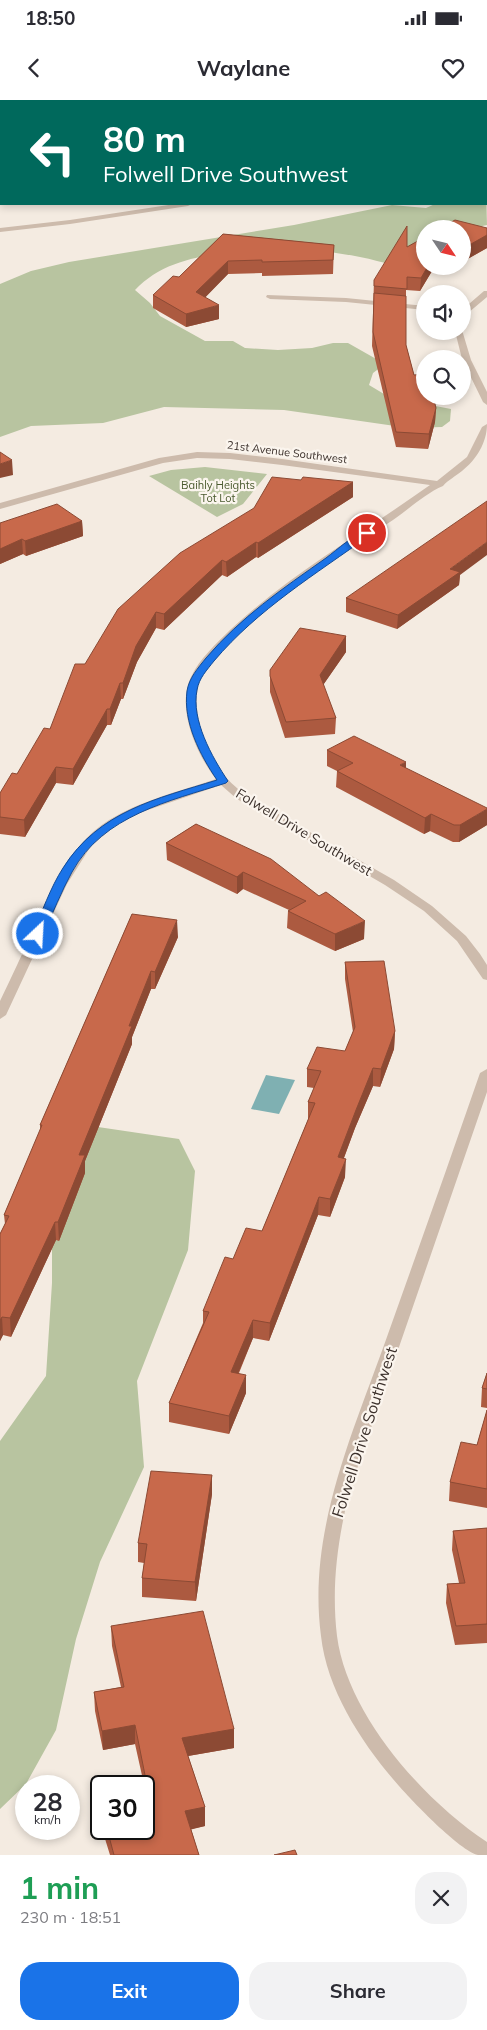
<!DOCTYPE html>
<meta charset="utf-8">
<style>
:root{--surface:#fff;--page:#f2f2f3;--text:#2b2b33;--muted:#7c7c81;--accent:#1a73e8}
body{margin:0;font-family:Mulish,sans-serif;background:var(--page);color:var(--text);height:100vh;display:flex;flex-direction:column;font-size:19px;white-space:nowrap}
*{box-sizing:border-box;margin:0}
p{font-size:16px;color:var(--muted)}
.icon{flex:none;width:28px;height:28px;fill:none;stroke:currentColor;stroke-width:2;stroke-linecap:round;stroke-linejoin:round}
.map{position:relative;height:1755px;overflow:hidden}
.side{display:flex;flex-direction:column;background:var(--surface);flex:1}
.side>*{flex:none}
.hud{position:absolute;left:0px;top:0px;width:488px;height:105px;box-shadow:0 2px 8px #0003;background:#00695c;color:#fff;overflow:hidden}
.needle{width:32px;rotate:125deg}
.tools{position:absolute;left:416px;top:120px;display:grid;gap:10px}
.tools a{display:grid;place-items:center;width:55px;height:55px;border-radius:50%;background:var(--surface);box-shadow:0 2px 8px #0003;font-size:25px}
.speed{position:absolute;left:15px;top:1675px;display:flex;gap:10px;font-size:25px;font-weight:700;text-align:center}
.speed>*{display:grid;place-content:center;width:65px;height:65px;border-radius:50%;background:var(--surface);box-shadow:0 2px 8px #0003;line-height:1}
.speed small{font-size:12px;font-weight:400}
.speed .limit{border:2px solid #111;border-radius:8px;background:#fff;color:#111}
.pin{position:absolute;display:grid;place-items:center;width:42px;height:42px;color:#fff;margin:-21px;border:2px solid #fff;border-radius:50%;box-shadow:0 1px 5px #0007}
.me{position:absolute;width:55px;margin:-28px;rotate:25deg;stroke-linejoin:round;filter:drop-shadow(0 0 4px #0008)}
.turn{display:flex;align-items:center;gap:18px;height:105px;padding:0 20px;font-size:22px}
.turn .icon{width:65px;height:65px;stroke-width:2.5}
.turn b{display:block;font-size:35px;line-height:42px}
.round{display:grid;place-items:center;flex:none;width:52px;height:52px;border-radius:20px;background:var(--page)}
.overview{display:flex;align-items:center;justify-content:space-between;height:85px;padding:0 20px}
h1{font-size:30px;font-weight:700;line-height:38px;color:#1e9e55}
.cta{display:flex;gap:10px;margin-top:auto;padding:10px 20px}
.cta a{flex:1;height:58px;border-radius:20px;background:var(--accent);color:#fff;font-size:20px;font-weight:700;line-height:58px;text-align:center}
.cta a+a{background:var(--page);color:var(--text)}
.status{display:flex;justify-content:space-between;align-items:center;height:35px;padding:0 25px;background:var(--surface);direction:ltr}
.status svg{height:14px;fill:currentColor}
header{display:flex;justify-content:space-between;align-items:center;height:65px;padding:0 20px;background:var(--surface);font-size:22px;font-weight:700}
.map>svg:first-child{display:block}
.green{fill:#b8c4a0}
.water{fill:#7fb0b2}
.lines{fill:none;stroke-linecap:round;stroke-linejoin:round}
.minor{fill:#cdbbac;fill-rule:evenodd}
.wall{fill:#ac5a40}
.shaded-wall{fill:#8c4a34}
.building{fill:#c8694b;stroke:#8c4a34}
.route{fill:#1a73e8;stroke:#114b97}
.labels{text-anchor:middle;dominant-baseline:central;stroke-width:4.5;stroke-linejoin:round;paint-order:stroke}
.far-street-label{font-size:11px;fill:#3b302b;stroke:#fbf5ee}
.far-park-label{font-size:11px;fill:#4a5a2e;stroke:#fbf5ee}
.street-label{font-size:14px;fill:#3b302b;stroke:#fbf5ee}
.near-street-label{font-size:16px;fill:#3b302b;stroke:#fbf5ee}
</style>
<div class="status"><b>18:50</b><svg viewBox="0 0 49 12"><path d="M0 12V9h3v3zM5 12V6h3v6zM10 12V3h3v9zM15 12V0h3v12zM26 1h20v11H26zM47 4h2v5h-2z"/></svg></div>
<header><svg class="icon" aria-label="back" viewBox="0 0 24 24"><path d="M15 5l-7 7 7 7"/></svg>Waylane<svg class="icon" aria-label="heart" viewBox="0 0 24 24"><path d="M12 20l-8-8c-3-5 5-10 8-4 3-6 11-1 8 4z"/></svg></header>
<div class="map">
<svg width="487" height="1755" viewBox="0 0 487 1755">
<rect width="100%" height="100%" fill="#f4ebe1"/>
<!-- green -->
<path class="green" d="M486 91 487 125 473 128 425 129V166L448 167C423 175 401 167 377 161 364 157 349 155 336 153 320 150 302 152 286 152 235 152 173 150 135 190L150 203 160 216 205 241H233L245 248 278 250 312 248 333 243H348L385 264 373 273 369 285 389 297 451 309 450 321 442 327 409 328 284 310 164 307 103 323 31 326 0 337V184L31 171 69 162 294 125 392 105 426 108 435 104H486Z
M205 367 267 374 243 404 217 417 149 376 171 370Z
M98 1027 179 1039 195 1071 188 1150 137 1281 144 1367 100 1462 76 1539 56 1630 26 1684 0 1709V1341L46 1276 52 1183V1115Z"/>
<!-- water -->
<path class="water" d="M266 975 295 980 279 1014 251 1009Z"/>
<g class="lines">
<!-- minor -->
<path class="minor" d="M319 0H331V1H319Z
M487 3V8H486V3Z
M175 104H192L188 106 70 124 0 132V128L70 120Z
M484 191H487V197L462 218V210Z
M267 195 346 198 425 206V210L346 202 270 199 266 197Z
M462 230 471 260 487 292V305L483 302 462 259 455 231Z
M487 324C487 343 476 360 462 371 456 376 448 380 443 386 426 393 409 409 393 420 338 456 283 492 235 537 223 549 208 562 201 577 189 606 204 647 221 671 227 680 236 687 245 695L394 780 432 806 466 836 480 854 487 865V880L483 879 457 841 424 811 385 785 237 699 221 685 142 712 116 725 91 746 67 784 6 915 0 919V901C11 878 22 855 32 832 51 791 69 745 109 720 142 700 180 691 216 679 196 654 176 608 191 577 200 558 216 544 230 530 290 474 363 433 430 385L282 365 230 359 197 358 163 363 0 409V403L159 358 197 352 230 353 282 359 437 381 467 357 482 327Z
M487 969V992L350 1389C338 1438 331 1485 337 1536 347 1614 423 1700 487 1742V1755C484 1755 481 1755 478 1755 460 1751 412 1701 399 1686 363 1645 327 1591 321 1536 307 1430 354 1331 388 1234 419 1147 450 1060 480 973Z"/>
</g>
<!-- wall -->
<path class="wall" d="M487 28V75H486V29Z
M487 128V148L464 161H462V129Z
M223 134 334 145 333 174 262 176V173L228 174 205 197 219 219 186 227 153 208V195L179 177Z
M407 147 425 166H435L420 191 406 190V245L414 275 436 308 435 322 428 349 396 347 372 246 374 180Z
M301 380 353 382V397L258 458 256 457 227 477 222 475 164 530 156 528 137 562 123 599H121L111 625H107L73 685 56 683 25 737 0 734V693L17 674 50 629 85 564Z
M82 421 83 436 26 456 23 454 0 464V423Z
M460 475 459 485 397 529 346 512V498Z
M346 536V552L323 585 336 618 335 634 285 638 270 592V570Z
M327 650 406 668 487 725 459 742H453L430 731 424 734 336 687 337 671 327 666Z
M196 724 364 839 335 851 287 828 288 811 289 810 243 789 237 794 167 760 166 743Z
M132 814 178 837 155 889H151L132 937V944L85 1061V1073L59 1141 56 1140 11 1237 3 1235 0 1241V1134L5 1124 4 1115 40 1031V1025Z
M345 862 395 931 394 949 380 987 373 986 355 1028 344 1058 345 1077 330 1117 318 1115 269 1241 253 1238 239 1273 246 1293 229 1334 169 1322V1303L203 1223V1211L233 1159 262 1131 308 1020V1002L314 988 307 987V969L345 951 353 932 345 879Z
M487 1273V1308L481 1307 482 1288Z
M487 1310V1408L449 1401 450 1382 477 1345Z
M212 1375V1394L196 1501 142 1497V1478L144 1463 138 1462V1443Z
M487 1428V1543L455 1545 446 1503 447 1484 459 1483 452 1450 453 1431Z
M111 1526 234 1629V1648L188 1656 205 1707V1726L191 1729 199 1755H110L102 1729H144L143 1680 135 1644 103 1650 95 1611 94 1592 121 1587 112 1546Z
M101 1691V1727L97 1711 96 1692Z"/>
<!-- shaded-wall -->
<path class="shaded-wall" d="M487 135V148L464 161V148Z
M228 161V174L197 206 196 192Z
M428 166H435L420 191 421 178Z
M219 205V219L186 227V214Z
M436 308 435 322 428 349 429 334Z
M12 360 13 375 0 378V364Z
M353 382V397L258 458V443Z
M82 421 83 436 26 456 25 441Z
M22 439 23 454 0 464V449Z
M256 442V457L227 477 226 462Z
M487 442V455L460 475 459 485 397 529 398 515 450 469Z
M222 460V475L164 530V514Z
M156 512V528L137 562 123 599V583L136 546Z
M346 536V552L319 591 320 575Z
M120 583 121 599 111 625 110 609Z
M107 609V625L73 685V669Z
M406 662V678L400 665Z
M56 667V683L25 737 24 720Z
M487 709V725L459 742 460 725Z
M431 714 430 731 424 734 425 718Z
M243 772V789L237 794V777Z
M177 820 178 837 155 889V872Z
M365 821 364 839 335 851V834Z
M151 871V889L132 937V944L85 1061V1073L59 1141 58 1122 79 1055Z
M395 931 394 949 380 987 381 969Z
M373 968V986L355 1028 337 1076 338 1057 356 1010Z
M346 1059 345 1077 330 1117V1099Z
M319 1097 318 1115 269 1241 270 1223Z
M55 1122 56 1140 11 1237 10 1218Z
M2 1217 3 1235 0 1241V1220Z
M253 1220V1238L231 1290V1272Z
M246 1275V1293L229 1334V1316Z
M212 1375V1394L196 1501 195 1482Z
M135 1625V1644L103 1650 102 1631Z
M234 1629V1648L182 1657V1638Z
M205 1707V1726L185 1731V1711Z"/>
<!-- building -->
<path class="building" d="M487 28V63H486V29Z
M455 120 487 128V135L464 148H462V129H439Z
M407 126V147L425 137V166H428L421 178 407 177V189L374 186V180Z
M223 134 334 145 333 160 262 162V160L228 161 196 192 219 205 186 214 153 195 173 176 179 177Z
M374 193 406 196V245L414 275 425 274V296H433L436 308 429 334 396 332 373 232Z
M0 352 12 360 0 364Z
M272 377 301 380 303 377 353 382 258 443 256 442 226 462 222 460 164 514 156 512 136 546 123 583H120L110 609H107L73 669 56 667 24 720 0 717V693L12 673 17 674 44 628 50 629 75 564H85L118 509 180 453 254 408Z
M487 401V442L450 469 460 472 398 515 346 498Z
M57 404 82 421 25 441 22 439 0 449V423Z
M300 528 346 536 320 575 336 618 286 622 270 576V570Z
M354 636 406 662 400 665 487 708V709L460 725H454L431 714 425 718 337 671 353 663 327 650Z
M196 724 271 759 319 796 326 792 365 821 335 834 288 811 306 801 243 772 237 777 166 743Z
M132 814 177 820 155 872 151 871 129 926H132L79 1055H85L58 1122H55L10 1218 2 1217 0 1220V1134L9 1116 4 1115 42 1025H40Z
M384 861 395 931 381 969 373 968 356 1010 338 1057 346 1059 330 1099 319 1097 270 1223 253 1220 231 1272 246 1275 229 1316 169 1303 209 1212 203 1211 225 1157 233 1159 246 1128 262 1131 315 1003 308 1002 321 971 307 969 317 947 345 951 355 927 345 862Z
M487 1273V1289L482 1288Z
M487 1310V1389L450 1382 461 1342 477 1345Z
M151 1371 212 1375 195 1482 142 1478 147 1444 138 1443Z
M487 1428V1524L456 1526 447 1484 465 1483 453 1431Z
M203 1511 234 1629 182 1638 205 1707 185 1711 199 1755H114L107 1729H144V1686H119L146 1680 135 1625 102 1631 94 1592 124 1587 111 1526Z
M101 1691V1711L96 1692Z
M295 1750 297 1755H274Z"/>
<!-- route -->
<path class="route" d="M367 430 370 431V435C316 474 258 509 214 561 207 570 199 578 197 590 191 620 212 657 228 681L226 683C170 701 103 715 72 772 61 792 53 813 43 834L42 836H34L32 834C42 813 50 788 63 768 99 711 156 699 217 680 200 655 183 622 187 591 189 578 198 568 206 558 241 517 282 489 326 458 338 449 353 435 367 430Z"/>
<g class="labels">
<!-- far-street labels -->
<g class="far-street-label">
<text transform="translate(287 352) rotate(7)">21st Avenue Southwest</text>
</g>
<!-- far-park labels -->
<g class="far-park-label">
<text x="218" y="385">Baihly Heights<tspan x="218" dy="13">Tot Lot</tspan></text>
</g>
<!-- street labels -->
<g class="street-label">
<text transform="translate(304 732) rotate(31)">Folwell Drive Southwest</text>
</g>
<!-- near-street labels -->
<g class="near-street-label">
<text transform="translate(364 1332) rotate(-72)">Folwell Drive Southwest</text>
</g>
</g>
</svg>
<div class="tools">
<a><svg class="needle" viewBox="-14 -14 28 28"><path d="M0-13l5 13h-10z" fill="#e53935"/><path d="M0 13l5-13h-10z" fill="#7c7c81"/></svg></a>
<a><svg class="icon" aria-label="sound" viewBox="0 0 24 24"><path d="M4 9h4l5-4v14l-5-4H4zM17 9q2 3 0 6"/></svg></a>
<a><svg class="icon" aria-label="search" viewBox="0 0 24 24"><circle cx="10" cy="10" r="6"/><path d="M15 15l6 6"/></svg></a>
</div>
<div class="speed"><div>28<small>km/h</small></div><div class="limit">30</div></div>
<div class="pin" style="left:367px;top:433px;background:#d93025"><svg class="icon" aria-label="arrive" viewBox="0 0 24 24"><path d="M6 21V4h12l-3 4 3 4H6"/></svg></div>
<svg class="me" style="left:38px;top:834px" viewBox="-20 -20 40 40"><circle r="17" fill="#1a73e8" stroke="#fff" stroke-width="3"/><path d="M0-11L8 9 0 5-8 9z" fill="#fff"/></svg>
<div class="hud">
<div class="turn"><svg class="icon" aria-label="left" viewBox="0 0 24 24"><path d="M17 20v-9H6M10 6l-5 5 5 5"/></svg><div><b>80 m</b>Folwell Drive Southwest</div></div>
</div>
</div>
<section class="side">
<div class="overview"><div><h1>1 min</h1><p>230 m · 18:51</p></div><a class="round"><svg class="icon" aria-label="close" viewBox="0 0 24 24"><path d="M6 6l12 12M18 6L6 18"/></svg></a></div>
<div class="cta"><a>Exit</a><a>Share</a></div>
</section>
